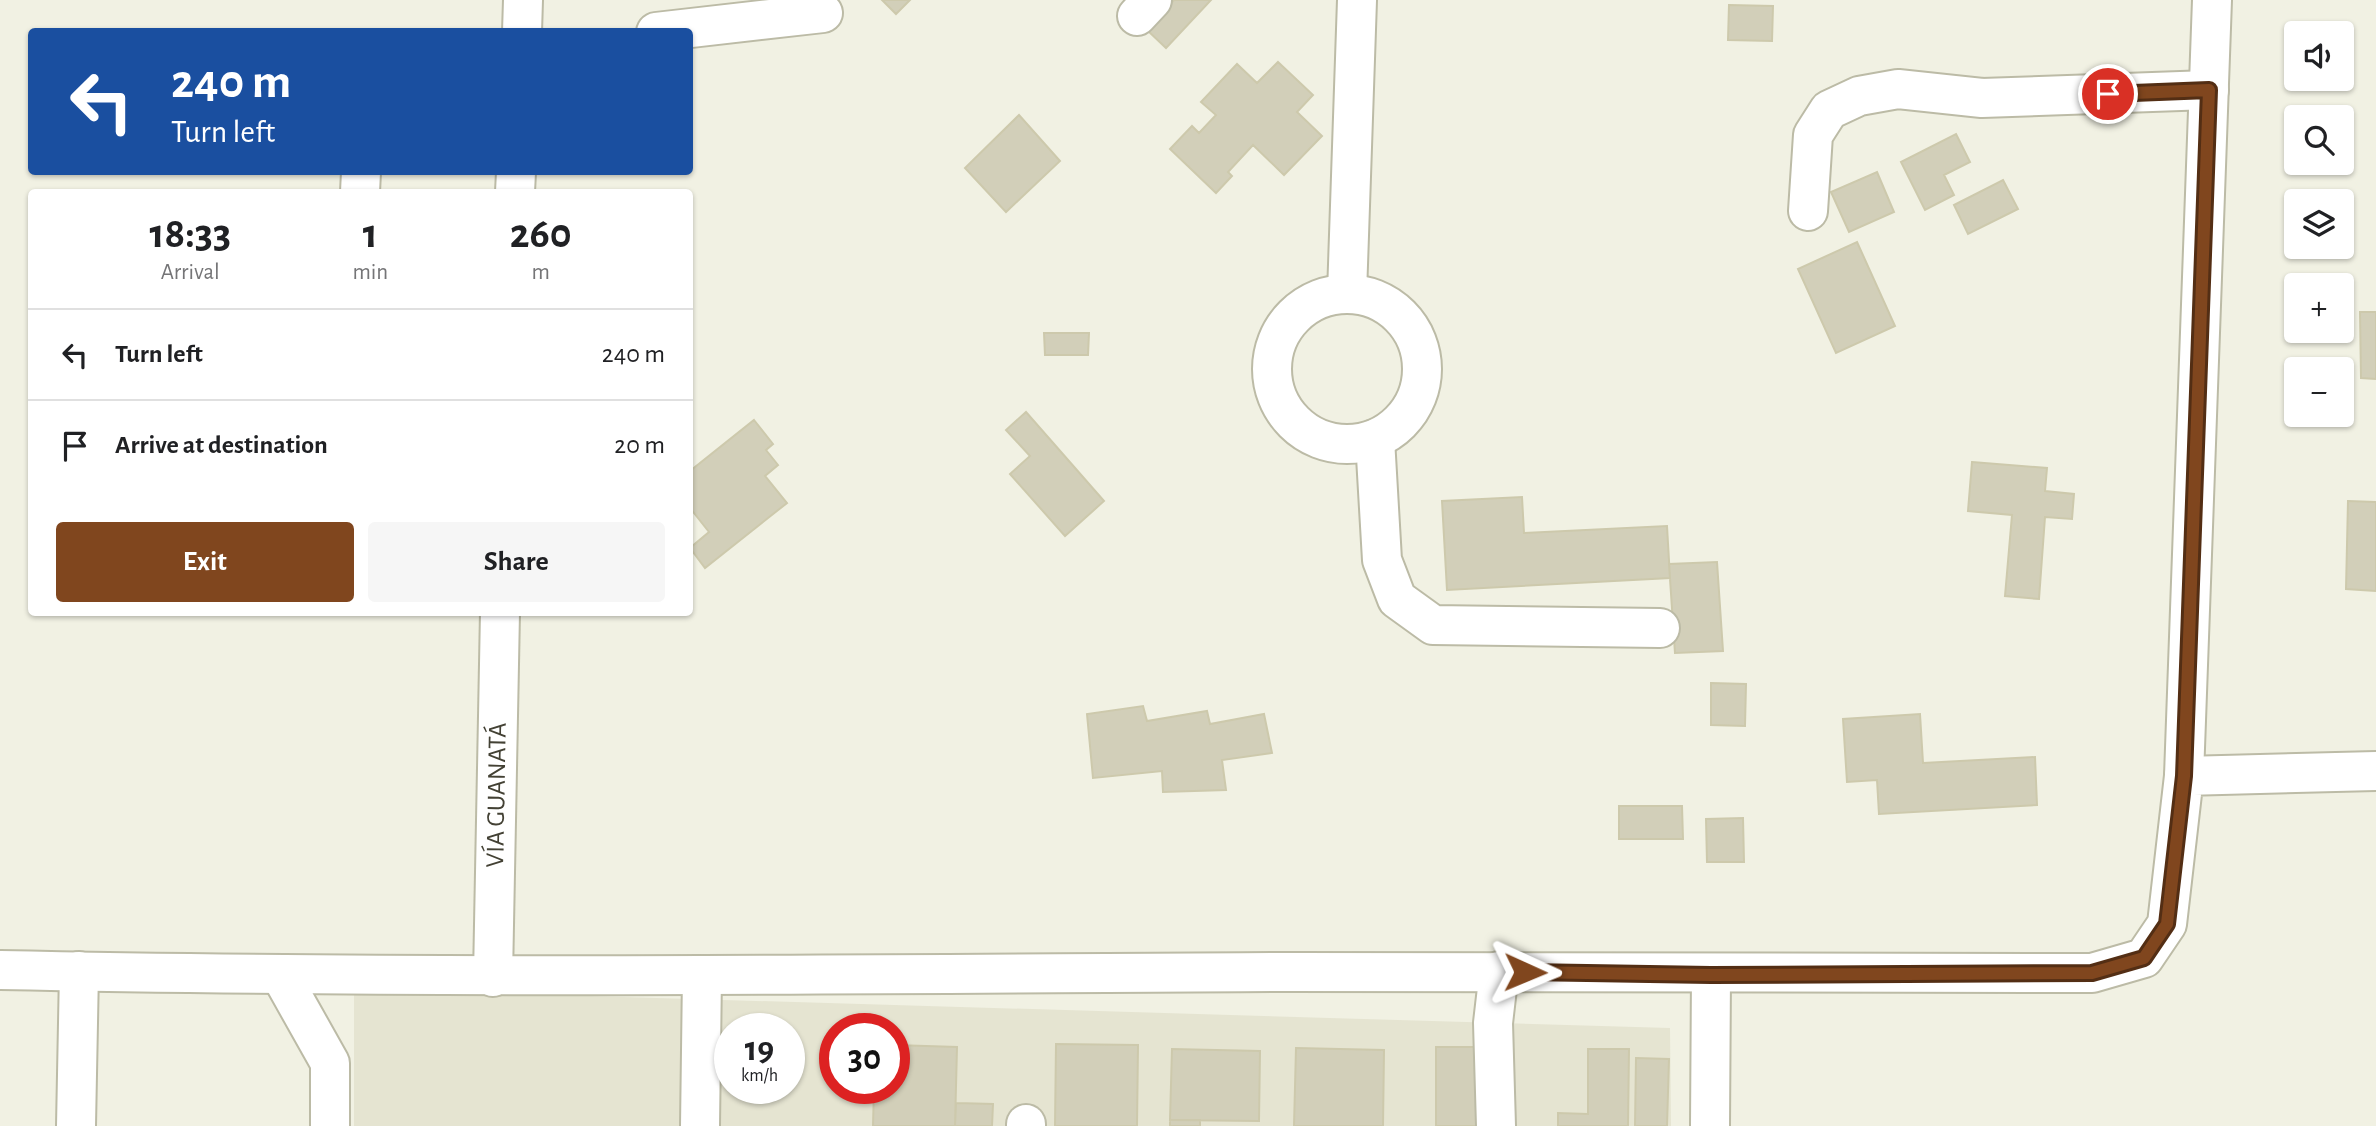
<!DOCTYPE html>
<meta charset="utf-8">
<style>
:root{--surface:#fff;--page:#f6f6f6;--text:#202124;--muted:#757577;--line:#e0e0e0;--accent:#80461e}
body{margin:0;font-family:"Alegreya Sans",sans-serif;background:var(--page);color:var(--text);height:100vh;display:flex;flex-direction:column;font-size:26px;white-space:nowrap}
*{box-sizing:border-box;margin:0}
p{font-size:23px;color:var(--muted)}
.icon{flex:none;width:38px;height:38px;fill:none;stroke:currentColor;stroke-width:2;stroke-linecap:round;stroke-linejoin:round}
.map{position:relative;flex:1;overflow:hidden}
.drawer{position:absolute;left:28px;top:189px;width:665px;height:427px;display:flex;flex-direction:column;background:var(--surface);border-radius:7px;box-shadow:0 2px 5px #0004}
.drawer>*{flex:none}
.top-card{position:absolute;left:28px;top:28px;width:665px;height:147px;border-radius:7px;box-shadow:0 2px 5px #0004;background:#1a4fa0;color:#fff;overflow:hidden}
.fabs{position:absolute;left:2284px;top:21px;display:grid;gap:14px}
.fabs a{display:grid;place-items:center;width:70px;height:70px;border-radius:7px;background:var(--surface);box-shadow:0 2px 5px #0004;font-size:35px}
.speed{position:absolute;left:714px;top:1013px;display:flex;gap:14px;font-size:35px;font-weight:700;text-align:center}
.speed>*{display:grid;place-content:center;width:91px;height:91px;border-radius:50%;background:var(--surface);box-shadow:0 2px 5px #0004;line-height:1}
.speed small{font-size:18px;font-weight:400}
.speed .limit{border:10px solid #d22;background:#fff;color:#111}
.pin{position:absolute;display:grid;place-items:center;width:60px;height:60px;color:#fff;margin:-30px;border:4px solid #fff;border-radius:50%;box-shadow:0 2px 7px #0007}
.me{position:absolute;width:77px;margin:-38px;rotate:91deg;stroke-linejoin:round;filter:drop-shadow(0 0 5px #0008)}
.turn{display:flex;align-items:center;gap:24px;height:147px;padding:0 28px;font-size:32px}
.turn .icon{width:91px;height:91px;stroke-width:2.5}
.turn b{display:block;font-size:49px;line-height:60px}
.eta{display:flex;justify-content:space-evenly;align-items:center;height:119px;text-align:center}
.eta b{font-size:42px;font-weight:600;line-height:49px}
.primary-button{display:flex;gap:14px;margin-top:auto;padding:14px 28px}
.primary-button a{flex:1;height:80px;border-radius:7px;background:var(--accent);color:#fff;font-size:28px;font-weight:600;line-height:80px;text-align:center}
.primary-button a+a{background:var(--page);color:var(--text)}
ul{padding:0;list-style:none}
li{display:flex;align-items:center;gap:21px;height:91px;padding:0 28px;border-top:2px solid var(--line)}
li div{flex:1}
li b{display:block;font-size:26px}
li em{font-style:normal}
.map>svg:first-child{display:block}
.residential{fill:#e5e4d1;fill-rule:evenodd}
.building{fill:#d2cfb9;stroke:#cdc9ac;stroke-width:2}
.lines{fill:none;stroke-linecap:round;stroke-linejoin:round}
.minor-casing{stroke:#bcbba6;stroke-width:42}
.minor{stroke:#fff;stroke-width:38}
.route-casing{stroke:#532e14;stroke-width:18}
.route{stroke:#80461e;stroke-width:12}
.labels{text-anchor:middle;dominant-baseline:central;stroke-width:5;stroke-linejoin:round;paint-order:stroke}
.street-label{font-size:26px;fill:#434134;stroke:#fff}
</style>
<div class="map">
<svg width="2376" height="1126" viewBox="0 0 2376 1126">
<rect width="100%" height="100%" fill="#f1f1e3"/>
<!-- residential -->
<path class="residential" d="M354 989 1670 1028 1671 1126H354ZM730 1029H789V1088H730ZM835 1029H894V1088H835Z"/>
<!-- building -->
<path class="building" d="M882 0H910L896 14Z
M1174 0H1211L1166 48 1147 30Z
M1729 5 1773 6 1772 41 1728 40Z
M1278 62 1313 95 1297 112 1322 136 1284 175 1253 145 1228 172 1232 176 1216 193 1170 149 1192 126 1199 133 1216 115 1201 102 1237 64 1257 83Z
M1019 115 1060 161 1006 212 965 168Z
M1956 134 1970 162 1944 175 1954 195 1925 210 1901 162Z
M1877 172 1894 212 1849 232 1831 192Z
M2003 180 2018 209 1968 234 1954 205Z
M1857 242 1895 326 1836 353 1798 269Z
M2360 312H2376V379L2361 378Z
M1044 333H1089L1088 355H1045Z
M1026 412 1104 501 1065 536 1010 474 1030 456 1006 430Z
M754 420 773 444 766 450 778 465 765 476 787 503 705 568 690 548 709 532 690 508V471Z
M1972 462 2047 468 2045 491 2074 494 2072 519 2045 517 2039 599 2005 596 2012 515 1968 511Z
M1522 497 1524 533 1667 526 1670 578 1447 590 1442 501Z
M2348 501 2376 502V591L2346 589Z
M1717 562 1723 651 1675 653 1669 564Z
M1711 683 1746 684 1745 726 1711 725Z
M1143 706 1147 721 1207 711 1210 724 1264 714 1272 753 1222 760 1226 790 1163 792 1162 771 1093 778 1087 714Z
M1920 714 1923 763 2035 757 2037 805 1879 814 1877 780 1847 782 1843 719Z
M1619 806H1682L1683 839H1619Z
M1743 818 1744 862H1707L1706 819Z
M1056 1044 1138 1045 1137 1126H1055Z
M894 1045 957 1047 955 1126H873L874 1088H894Z
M1436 1047H1476V1126H1436Z
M1296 1048 1384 1050 1383 1126H1294Z
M1172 1049 1260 1051 1259 1121 1170 1120Z
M1588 1049H1629L1628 1126H1558V1113L1588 1114Z
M1636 1058 1669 1059 1667 1126H1635Z
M956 1103 993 1104 992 1126H955Z
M1170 1120H1200V1126H1170Z"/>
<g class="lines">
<!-- minor casing -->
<g class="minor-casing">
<g id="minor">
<path d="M1137 16 1152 0"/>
<path d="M522 32 523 0"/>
<path d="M656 32 823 13"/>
<path d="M360 192 361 172"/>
<path d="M515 192 516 172"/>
<path d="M1808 211 1813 135 1829 110 1859 96 1898 89 1982 98 2209 90"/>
<path d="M1347 294 1357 0"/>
<circle cx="1347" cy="369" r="75"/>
<path d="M1375 439 1382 560 1397 599 1433 625 1660 628"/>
<path d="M2184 776 2212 0"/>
<path d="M0 970C427 979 855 974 1283 972 1552 971 1822 974 2092 973L2144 958 2167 924 2184 776 2376 771"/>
<path d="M280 974 330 1063V1126"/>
<path id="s1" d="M493 977 500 612"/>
<path d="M76 1126 79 971"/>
<path d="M700 1126 702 975"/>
<path d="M1026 1126V1124"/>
<path d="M1496 1126 1493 1023 1499 971"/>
<path d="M1710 1126 1711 975"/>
</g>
</g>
<!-- minor -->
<use href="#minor" class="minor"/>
</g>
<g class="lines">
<!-- route casing -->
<g class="route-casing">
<path id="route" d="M1525 972 1711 975 2092 973 2144 958 2167 924 2184 776 2209 90 2108 94"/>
</g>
<!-- route -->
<use href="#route" class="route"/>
</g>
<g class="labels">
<!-- street labels -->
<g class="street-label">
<text stroke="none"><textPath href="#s1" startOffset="182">VÍA GUANATÁ</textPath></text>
</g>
</g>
</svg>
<div class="fabs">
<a><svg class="icon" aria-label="sound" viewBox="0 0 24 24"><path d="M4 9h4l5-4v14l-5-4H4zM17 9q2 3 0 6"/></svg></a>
<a><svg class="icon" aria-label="search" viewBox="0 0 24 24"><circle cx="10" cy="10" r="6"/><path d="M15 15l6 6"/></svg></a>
<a><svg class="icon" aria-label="layers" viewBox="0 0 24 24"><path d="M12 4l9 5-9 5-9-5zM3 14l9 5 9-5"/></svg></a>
<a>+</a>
<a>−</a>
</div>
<div class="speed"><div>19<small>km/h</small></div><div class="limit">30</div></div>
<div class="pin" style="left:2108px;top:94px;background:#d93025"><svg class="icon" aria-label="arrive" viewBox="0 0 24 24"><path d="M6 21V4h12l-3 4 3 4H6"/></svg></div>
<svg class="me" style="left:1525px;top:972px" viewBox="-20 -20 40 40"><path d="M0-17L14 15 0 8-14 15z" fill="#80461e" stroke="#fff" stroke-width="4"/></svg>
<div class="top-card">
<div class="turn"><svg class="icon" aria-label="left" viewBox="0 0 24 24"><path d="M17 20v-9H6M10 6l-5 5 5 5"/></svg><div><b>240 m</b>Turn left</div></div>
</div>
<section class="drawer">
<div class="eta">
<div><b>18:33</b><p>Arrival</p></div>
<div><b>1</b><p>min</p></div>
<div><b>260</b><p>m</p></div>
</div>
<ul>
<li><svg class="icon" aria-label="left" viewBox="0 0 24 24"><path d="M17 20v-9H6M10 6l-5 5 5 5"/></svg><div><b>Turn left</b></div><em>240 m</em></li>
<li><svg class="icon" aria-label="arrive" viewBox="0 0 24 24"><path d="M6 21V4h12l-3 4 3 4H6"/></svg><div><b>Arrive at destination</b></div><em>20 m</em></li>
</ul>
<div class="primary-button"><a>Exit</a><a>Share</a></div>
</section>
</div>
